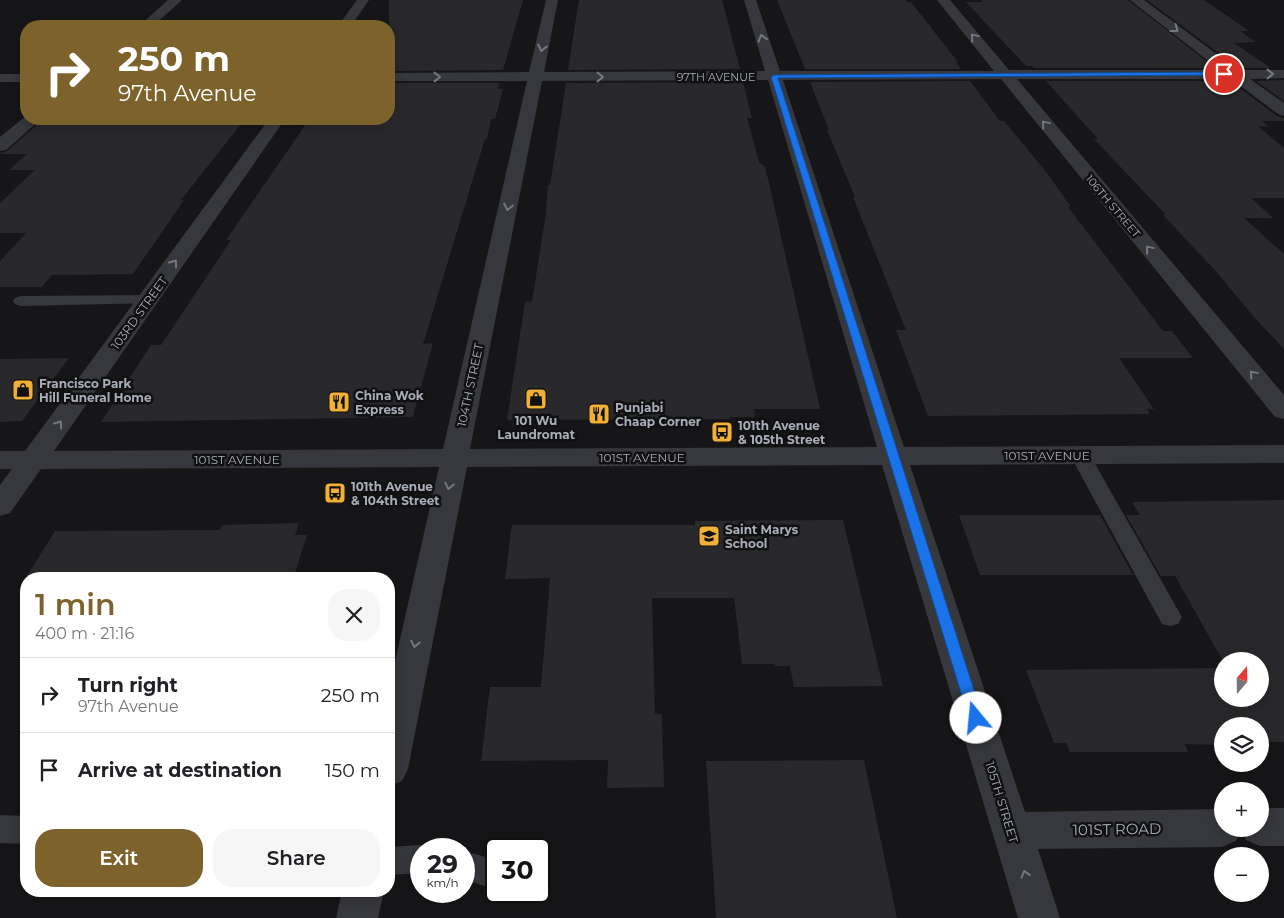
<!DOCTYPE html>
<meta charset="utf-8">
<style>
:root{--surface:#fff;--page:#f6f6f6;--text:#202124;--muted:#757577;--line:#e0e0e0;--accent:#7e622b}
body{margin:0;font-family:Montserrat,sans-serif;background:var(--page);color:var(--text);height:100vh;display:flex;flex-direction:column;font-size:19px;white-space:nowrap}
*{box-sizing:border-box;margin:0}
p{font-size:16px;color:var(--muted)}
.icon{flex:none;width:28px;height:28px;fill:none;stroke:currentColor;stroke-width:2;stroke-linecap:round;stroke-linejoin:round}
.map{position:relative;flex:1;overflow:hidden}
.drawer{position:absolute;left:20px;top:572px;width:375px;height:325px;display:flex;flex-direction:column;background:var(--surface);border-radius:20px;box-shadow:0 2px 12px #0003}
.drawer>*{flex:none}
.hud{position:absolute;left:20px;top:20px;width:375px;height:105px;border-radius:20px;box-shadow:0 2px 12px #0003;background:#7e622b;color:#fff;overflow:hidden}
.needle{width:32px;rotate:20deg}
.buttons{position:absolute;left:1214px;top:652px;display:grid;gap:10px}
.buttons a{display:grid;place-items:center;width:55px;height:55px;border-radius:50%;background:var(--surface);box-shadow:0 2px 12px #0003;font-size:25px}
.speed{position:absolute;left:410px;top:838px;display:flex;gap:10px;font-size:25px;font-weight:700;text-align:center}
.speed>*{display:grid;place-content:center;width:65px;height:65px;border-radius:50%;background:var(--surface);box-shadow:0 2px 12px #0003;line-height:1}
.speed small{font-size:12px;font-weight:400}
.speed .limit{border:2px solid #111;border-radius:8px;background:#fff;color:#111}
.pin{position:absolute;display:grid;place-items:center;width:42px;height:42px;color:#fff;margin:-21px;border:2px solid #fff;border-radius:50%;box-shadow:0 1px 5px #0007}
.me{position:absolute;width:55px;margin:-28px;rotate:343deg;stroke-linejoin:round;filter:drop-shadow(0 0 4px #0008)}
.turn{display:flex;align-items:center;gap:18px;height:105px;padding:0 15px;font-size:22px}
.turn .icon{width:65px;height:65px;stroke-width:2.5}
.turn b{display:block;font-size:35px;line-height:42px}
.round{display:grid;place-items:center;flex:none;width:52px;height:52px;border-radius:20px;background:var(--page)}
.headline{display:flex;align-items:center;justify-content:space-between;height:85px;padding:0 15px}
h1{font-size:30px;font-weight:600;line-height:38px;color:var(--accent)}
.button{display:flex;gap:10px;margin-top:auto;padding:10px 15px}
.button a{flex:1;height:58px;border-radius:20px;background:var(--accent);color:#fff;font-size:20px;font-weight:600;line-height:58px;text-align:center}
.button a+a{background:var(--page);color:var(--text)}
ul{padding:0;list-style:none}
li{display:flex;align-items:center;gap:15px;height:75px;padding:0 15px;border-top:1px solid var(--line)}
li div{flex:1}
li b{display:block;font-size:19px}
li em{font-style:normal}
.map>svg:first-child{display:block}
.building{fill:#29292c}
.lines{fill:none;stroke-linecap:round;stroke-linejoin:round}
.service{fill:#37383d;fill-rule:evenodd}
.minor{fill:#37383d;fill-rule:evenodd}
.oneway{stroke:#757881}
.route{fill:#1a73e8;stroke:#114b97}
.labels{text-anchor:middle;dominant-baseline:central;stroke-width:5;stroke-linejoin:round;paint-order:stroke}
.far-street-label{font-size:11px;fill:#a8adb8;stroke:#111113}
.street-label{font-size:12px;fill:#a8adb8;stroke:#111113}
.poi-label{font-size:12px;font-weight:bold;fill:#a8adb8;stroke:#111113;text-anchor:start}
.near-street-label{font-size:15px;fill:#a8adb8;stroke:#111113}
</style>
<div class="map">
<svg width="1284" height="918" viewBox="0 0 1284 918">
<rect width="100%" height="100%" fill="#161618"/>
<!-- building -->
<path class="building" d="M389 0H523L503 70 389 71Z
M579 0H722L740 69 568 70Z
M777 0H905L907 2H911L958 62H956L961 69H805Z
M981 0H1128L1215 68H1034L1032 66H1026L966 2H983Z
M1147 0H1204L1249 31H1240L1256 42 1234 43 1271 68H1239Z
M1284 80V101L1256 81Z
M970 81 1000 121H1004L1047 173 1071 207H1068L1163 331H1172L1193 358H1119L1154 409H1147L1150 414 928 416 896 330H906L853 197H855L827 130H829L810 82Z
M1046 81H1230L1277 116 1284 118V121H1262L1269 127 1258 126 1284 148V198H1251L1273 218H1244L1284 254V349L1254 317 1213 268 1163 215H1166L1094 139H1098Z
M743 82 752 118H747L759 162 765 167 769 183 820 409H754L755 417H729V419L507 420 525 302 532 301 545 220 548 185H550L566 83Z
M389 83H500L498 89H503L495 119H491L487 139H485L423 344 433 343 413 417 101 422 151 345H161L231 240H226L306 124H377L380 119H389Z
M105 119H245L181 200H184L133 274 52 275 42 287H0V261L26 233H0V203L35 170H9L27 154H0V153L7 151 38 124 102 123Z
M69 358 22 421 0 422V359Z
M1284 500V742H1260V726H1222V745L1184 744 1188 752H1070L1066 743H1054L1026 670 1222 668V699H1260V661H1223L1175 576H1161L1126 515H1140L1132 502Z
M959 515H1100L1133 575H980Z
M843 520 883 686 794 687 790 666H775V664H742L734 598H652L655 714H662L664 787 607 788 608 760 481 761 490 687H541L550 578 505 579 512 525H695V521Z
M299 523 295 535H307L293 579H25L55 531 220 530 222 525Z
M864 760 897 918H716L706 761Z"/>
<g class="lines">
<!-- service -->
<path class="service" d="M148 295 154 297 156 300 154 303 21 306 15 304 13 301 15 298 21 296Z
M1080 449 1087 450 1090 455 1178 610 1182 617 1178 624 1170 626 1162 624 1070 455 1073 450Z
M0 815 26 816V844L0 843Z
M421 845 431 849H421V873L389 875V847Z
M464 851 496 860V890L464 879Z"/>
<!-- minor -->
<path class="minor" d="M168 0H182L153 26H139Z
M357 0H369L351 26H338Z
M546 0H558L544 72 765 71 744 0H756L780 71H994L937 0H950L1009 70H1220L1130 0H1144L1238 70H1284V78L1250 79 1284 103V116L1278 114 1231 79H1017L1284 395V419L1275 417 1001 79 783 80 904 447 1284 445V463L910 465 1025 812 1222 809V829H1260V808H1284V846H1260L1246 840 1241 829 1236 841 1222 847 1038 849 1060 918H1018L882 465 467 467 408 769 402 781 389 786V688L439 467 41 469 10 513 0 516V485L12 469H0V451H25L269 119H285L54 451 443 449 527 81H389V73L529 72ZM768 80 877 447 470 449 542 81Z
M0 74H26V82H0Z
M26 116V119H41L6 150 0 151V137Z
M342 891H384L378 918H336Z"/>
</g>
<!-- one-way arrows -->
<defs><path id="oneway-chevron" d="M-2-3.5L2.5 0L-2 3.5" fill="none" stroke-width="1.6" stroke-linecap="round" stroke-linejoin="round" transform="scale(1.25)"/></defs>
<g class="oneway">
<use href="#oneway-chevron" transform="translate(1175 29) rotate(37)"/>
<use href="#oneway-chevron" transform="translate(974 37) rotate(-130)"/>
<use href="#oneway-chevron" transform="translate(762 38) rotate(-107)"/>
<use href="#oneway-chevron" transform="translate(542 48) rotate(102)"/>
<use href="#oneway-chevron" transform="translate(1270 74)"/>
<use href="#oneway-chevron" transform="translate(437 77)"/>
<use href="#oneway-chevron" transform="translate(600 77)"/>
<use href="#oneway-chevron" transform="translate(1045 124) rotate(-130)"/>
<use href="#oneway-chevron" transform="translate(508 207) rotate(102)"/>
<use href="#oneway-chevron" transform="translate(1149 249) rotate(-130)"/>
<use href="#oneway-chevron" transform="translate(174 263) rotate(-54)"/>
<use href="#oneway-chevron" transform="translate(1253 374) rotate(-130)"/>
<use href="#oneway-chevron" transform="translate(59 424) rotate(-55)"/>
<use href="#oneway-chevron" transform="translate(449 486) rotate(102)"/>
<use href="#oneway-chevron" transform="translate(415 644) rotate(102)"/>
<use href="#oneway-chevron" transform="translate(1025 874) rotate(-107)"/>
</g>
<!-- route -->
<path class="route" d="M1224 72 1226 75 778 78 983 718 981 722 976 724 970 722 771 77 774 75Z"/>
<!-- icons -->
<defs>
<g id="shop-square" transform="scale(1.125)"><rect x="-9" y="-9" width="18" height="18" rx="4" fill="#f2b134" stroke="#111113"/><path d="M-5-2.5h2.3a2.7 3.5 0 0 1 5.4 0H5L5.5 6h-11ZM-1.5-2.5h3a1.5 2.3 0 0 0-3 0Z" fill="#111"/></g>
<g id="restaurant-square" transform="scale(1.125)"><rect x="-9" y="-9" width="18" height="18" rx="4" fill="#f2b134" stroke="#111113"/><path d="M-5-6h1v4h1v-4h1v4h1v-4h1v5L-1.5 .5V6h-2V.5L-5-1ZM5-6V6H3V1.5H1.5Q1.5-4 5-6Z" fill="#111"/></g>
<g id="bus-square" transform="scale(1.125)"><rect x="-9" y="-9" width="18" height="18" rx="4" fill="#f2b134" stroke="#111113"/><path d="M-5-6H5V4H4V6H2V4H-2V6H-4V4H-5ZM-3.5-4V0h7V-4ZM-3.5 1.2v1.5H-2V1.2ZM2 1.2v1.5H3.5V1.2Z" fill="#111"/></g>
<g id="school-square" transform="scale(1.125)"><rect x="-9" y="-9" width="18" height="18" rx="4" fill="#f2b134" stroke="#111113"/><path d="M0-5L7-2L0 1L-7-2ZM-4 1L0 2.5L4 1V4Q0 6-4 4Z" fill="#111"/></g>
</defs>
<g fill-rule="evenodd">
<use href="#shop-square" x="23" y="390"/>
<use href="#shop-square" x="536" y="399"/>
<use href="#restaurant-square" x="339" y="402"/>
<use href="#restaurant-square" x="599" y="414"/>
<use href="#bus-square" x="722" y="432"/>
<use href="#bus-square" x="335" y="493"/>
<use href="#school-square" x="709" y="536"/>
</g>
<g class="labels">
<!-- far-street labels -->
<g class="far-street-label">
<text x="716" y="77">97TH AVENUE</text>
<text transform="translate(1113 206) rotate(50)">106TH STREET</text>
</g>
<!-- street labels -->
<g class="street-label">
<text transform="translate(139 313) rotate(-54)">103RD STREET</text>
<text transform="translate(470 385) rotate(-78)">104TH STREET</text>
<text x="1047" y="455">101ST AVENUE</text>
<text x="642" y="457">101ST AVENUE</text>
<text x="237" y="459">101ST AVENUE</text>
<text transform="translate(1002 802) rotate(73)">105TH STREET</text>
</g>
<!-- poi labels -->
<g class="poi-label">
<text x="39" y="383">Francisco Park<tspan x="39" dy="14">Hill Funeral Home</tspan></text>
<text x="355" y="395">China Wok<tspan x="355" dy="14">Express</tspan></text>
<text x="615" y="407">Punjabi<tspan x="615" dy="14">Chaap Corner</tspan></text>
<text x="536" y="420" text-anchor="middle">101 Wu<tspan x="536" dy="14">Laundromat</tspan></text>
<text x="738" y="425">101th Avenue<tspan x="738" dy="14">&amp; 105th Street</tspan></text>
<text x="351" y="486">101th Avenue<tspan x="351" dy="14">&amp; 104th Street</tspan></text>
<text x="725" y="529">Saint Marys<tspan x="725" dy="14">School</tspan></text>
</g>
<!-- near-street labels -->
<g class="near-street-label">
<text transform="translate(1117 829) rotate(-1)">101ST ROAD</text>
</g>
</g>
</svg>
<div class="buttons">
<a><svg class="needle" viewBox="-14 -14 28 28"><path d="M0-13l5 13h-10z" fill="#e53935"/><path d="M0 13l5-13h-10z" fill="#757577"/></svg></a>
<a><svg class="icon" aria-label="layers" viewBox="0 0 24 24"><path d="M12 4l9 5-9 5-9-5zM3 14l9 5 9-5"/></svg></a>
<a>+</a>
<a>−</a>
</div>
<div class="speed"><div>29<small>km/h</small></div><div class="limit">30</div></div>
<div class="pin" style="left:1224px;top:74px;background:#d93025"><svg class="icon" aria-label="arrive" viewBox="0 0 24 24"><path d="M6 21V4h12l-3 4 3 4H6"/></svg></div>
<svg class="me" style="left:976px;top:718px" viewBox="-20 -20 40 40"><circle r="19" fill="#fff"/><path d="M0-13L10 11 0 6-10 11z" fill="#1a73e8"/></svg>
<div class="hud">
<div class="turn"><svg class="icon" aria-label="right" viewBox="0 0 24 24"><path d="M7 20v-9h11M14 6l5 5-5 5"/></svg><div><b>250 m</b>97th Avenue</div></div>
</div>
<section class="drawer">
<div class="headline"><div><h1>1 min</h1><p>400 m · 21:16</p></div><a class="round"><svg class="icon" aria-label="close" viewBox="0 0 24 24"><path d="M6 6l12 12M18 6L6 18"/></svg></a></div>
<ul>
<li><svg class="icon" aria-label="right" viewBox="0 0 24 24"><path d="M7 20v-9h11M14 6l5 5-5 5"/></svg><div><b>Turn right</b><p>97th Avenue</p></div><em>250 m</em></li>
<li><svg class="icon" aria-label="arrive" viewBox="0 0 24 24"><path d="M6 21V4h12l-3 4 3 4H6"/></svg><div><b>Arrive at destination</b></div><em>150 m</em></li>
</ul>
<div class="button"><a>Exit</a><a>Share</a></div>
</section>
</div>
